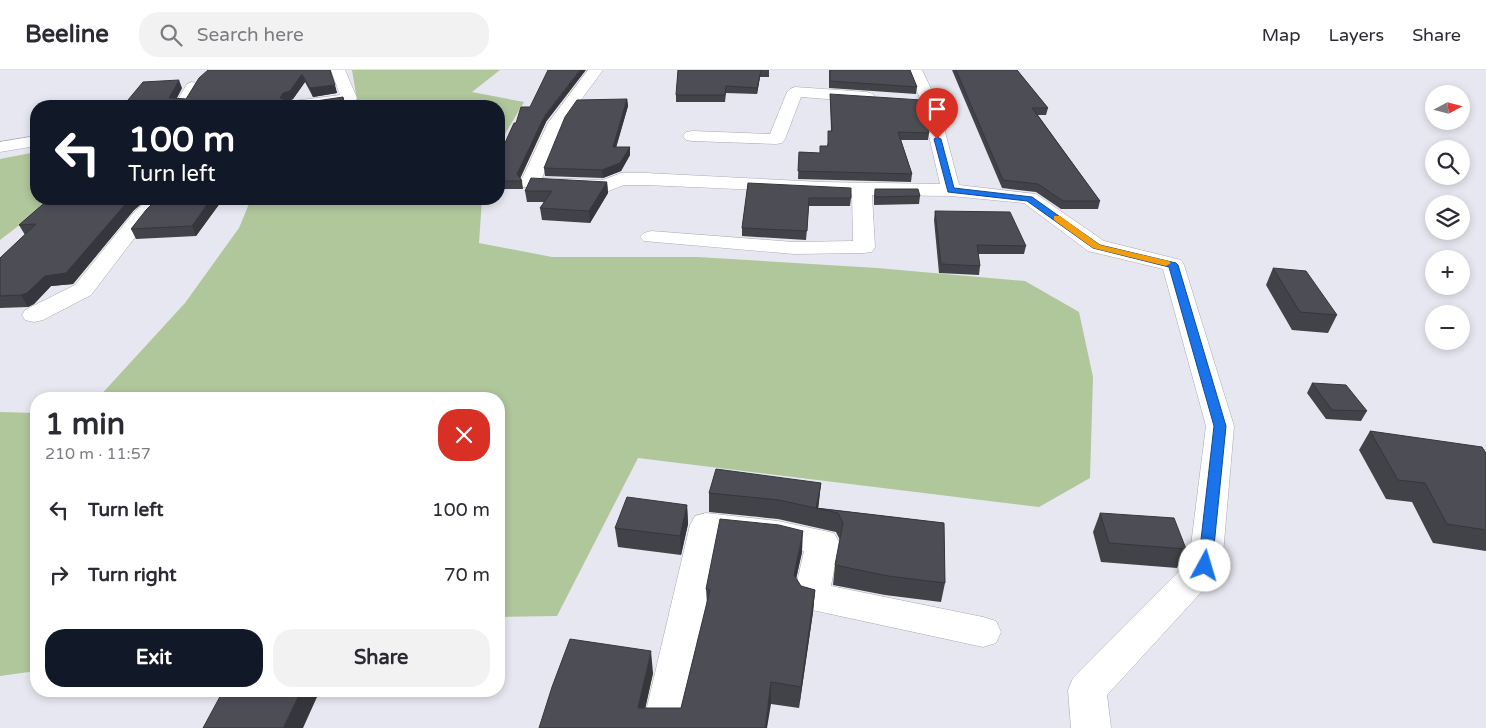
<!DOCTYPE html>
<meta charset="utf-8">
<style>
:root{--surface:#fff;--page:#f2f2f3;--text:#2b2b33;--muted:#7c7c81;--line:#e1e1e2;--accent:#111827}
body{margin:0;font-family:"Varela Round",sans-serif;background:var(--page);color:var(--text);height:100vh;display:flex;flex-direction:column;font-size:19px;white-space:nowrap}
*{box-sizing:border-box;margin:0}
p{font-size:16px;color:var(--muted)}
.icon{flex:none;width:28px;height:28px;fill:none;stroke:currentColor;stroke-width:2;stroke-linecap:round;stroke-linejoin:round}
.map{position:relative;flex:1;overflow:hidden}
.panel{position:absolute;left:30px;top:322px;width:475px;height:305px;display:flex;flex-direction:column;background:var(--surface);border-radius:20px;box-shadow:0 2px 8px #0003}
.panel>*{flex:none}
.banner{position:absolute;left:30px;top:30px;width:475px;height:105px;border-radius:20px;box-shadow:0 2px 8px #0003;background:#111827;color:#fff;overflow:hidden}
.needle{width:32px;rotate:83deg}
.buttons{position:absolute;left:1425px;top:15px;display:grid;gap:10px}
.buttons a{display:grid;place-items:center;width:45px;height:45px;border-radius:50%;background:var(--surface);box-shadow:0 2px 8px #0003;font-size:25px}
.pin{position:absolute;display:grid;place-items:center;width:42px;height:42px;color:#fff;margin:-51px -21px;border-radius:50% 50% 50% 0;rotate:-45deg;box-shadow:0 0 5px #0007}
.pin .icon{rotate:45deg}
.me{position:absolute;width:55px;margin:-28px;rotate:6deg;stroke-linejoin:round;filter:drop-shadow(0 0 4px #0008)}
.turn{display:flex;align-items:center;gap:18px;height:105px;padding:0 15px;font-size:22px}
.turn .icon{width:65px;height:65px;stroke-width:2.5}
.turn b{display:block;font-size:35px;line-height:42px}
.round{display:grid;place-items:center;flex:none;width:52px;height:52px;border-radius:20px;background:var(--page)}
.overview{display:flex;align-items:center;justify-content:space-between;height:85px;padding:0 15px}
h1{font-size:30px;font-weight:800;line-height:38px}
.cta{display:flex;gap:10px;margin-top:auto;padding:10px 15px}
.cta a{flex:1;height:58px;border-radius:20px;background:var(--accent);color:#fff;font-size:20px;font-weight:800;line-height:58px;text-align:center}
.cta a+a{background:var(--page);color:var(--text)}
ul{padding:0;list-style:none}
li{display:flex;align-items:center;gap:15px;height:65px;padding:0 15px}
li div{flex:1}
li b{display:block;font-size:19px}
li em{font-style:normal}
header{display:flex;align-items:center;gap:30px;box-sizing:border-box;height:70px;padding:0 25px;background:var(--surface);border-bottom:1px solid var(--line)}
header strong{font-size:24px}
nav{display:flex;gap:28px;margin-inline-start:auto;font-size:18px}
.search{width:350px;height:45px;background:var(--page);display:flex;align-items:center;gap:12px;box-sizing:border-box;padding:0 18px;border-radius:20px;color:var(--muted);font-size:19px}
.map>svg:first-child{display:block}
.green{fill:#b0c69b}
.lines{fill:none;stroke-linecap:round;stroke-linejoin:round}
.minor-casing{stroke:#a8a9b2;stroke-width:1}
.minor{fill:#fff;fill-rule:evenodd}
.wall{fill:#424349}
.shaded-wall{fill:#36373c}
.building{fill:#4d4e55;stroke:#36373c}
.route{fill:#1a73e8;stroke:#114b97}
.slow{fill:#f59e0b}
</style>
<header>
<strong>Beeline</strong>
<div class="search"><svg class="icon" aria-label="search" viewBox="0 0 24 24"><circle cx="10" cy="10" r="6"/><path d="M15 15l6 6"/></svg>Search here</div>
<nav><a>Map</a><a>Layers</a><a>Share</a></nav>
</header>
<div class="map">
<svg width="1486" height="658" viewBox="0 0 1486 658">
<rect width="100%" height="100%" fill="#e6e7f0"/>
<!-- green -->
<path class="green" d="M352 0H500L472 22 524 32 499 74V36H358Z
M36 82V129H51L47 134 0 170V89Z
M251 129H482L479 173 552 187H697L877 198 1025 211 1079 242 1093 307 1090 408 1039 437 638 388 557 546 499 547V329H97L185 233 239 158Z
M0 342 36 343V601L0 606Z"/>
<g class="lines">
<!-- minor casing -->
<g class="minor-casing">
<path id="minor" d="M331 0H345L357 28 355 31 325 36H285L287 33 293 31 340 25Z
M588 0H603L564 53 542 108 603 110 621 103H646L821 112 940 114 921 31 908 0H922L937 31 959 115 1036 124 1104 171 1181 190 1184 195 1234 356 1222 496 1217 505 1107 625 1111 658H1071L1068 620 1073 608 1189 491 1206 356 1163 199 1088 181 1024 133 951 126 872 125 875 177 872 182 864 183 794 184 644 171 640 167 644 163 651 161 794 172 853 171 852 124 646 115H624L606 122 523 117 520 113 548 53Z
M192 12 197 14 200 17 190 36H174L187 14Z
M795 17 867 22 873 24 875 27 873 30 867 32 801 27 785 69 782 73 776 74 692 71 686 70 683 66 686 62 692 61 770 64 787 22 790 19Z
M36 66V76L0 82V72Z
M149 129H170L149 149 91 225 43 250 34 252 25 250 22 245 25 240 75 215 135 141Z
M706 443 778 451 834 463 839 472 831 516 983 547 996 551 1001 562 996 573 983 577 812 540 800 536 794 526 804 481 778 475 719 469 682 658H642L690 455 695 446Z"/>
</g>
<!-- minor -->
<use href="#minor" class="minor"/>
</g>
<!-- wall -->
<path class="wall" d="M330 0 337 23 313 27 305 12 293 29 285 33 123 36 182 18 177 28 186 29Z
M678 0H769V7H760L757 24 726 23 725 32H676V25Z
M829 0H910L917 17 916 24 829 18Z
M952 0H1017L1048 38 1046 45H1038L1100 131 1098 139H1061L1036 122 1002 118Z
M830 24 929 63 928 70H901L912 104 911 112 798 109 799 82 820 83 827 76 831 61Z
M627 29 628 36 616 77 630 85 621 101 603 108 545 106 544 98Z
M530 37 546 52 520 108 522 111 523 119H499V86L516 53Z
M607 112 608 123 590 153 542 150 540 138 544 132H527L525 121Z
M748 113 851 128 850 136H809L806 170 742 166V158Z
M875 119 920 126 919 134 874 135V127Z
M49 129H147L134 140 73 214 51 216 34 234 28 237 0 238V188L25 165 19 155Z
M223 129 196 166 136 169 131 159Z
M935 141 1026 176 1024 184H978L980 196 979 205 939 203 934 150Z
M1273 198 1337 245 1328 263 1292 260 1266 215Z
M1312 313 1367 341 1361 351 1326 349 1307 323Z
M1370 361 1486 383V481L1433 473 1412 432 1386 429 1359 380Z
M821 413 818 438 944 453 945 513 941 532 885 525 833 515 835 495 840 470 836 462 778 449 709 442V423Z
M687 435 688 454 681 485 618 477 615 458Z
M1100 443 1186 479 1177 498 1101 492 1093 462Z
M802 482 796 509 801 516 815 520 813 542 799 638 771 634 539 658 653 603 645 638H681L707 534 706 519Z"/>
<!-- shaded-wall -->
<path class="shaded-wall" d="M580 0H586L546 52 519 111 517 104 545 45Z
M761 0 760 7 757 24V18Z
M302 4 305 12 293 29 285 32 286 36H279L280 28 283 23Z
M179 10 182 18 172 36 169 28Z
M335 15 337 23 313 27 310 18Z
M343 27 346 36H319Z
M627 29 628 36 614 85 613 77Z
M630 77V85L621 101 603 108 602 100Z
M607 112 608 123 590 153 589 141Z
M130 129H147L134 140 73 214 51 216 34 234 28 237 21 225 45 206Z
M211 129H223L196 166 192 156Z
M821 413 819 432 818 439 816 438Z
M687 435 688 454 681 485 680 466Z
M803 461 802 482 792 527 794 505Z
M815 520 813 542 799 638 801 617Z
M651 581 653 603 641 658 638 638Z
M771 612V634L767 658H765Z
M301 621H314L317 627 303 658H283Z"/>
<!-- building -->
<path class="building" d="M208 0H330L335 15 310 18 302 4 290 21 283 23 280 28 284 29 279 36H123L143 12 179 10 169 28 186 29 199 8Z
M548 0H580L545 45 517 104 522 111H499V86L514 53H516L521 37H530Z
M678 0H761L757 18 726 16 725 25H676Z
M830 0H910L917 17 830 11Z
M956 0H1017L1048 38H1032L1100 131H1063L1038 114 1003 110Z
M830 24 921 30 929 63 898 62 912 104 798 101 799 82 820 83V76H828V61H832Z
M343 27 344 32 319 36 316 31Z
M627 29 613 77H630L620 93 602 100 544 98 565 47 577 30Z
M531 108 607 112 589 141 540 138 552 121H525Z
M748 113 851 118V128H809L807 161 742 158Z
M875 119H918L920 126 875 127Z
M49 129H130L66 203 45 206 27 223 21 225 0 226V188L36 154 19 155Z
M157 129H211L192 156 131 159 146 140Z
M935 141 1010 142 1026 176 977 175 980 196 941 194Z
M1273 198 1306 201 1337 245 1300 242Z
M1312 313 1346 315 1367 341 1332 340Z
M1370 361 1482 377 1486 383V460L1447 454 1425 413 1398 410Z
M716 399 821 413 816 438 944 453 945 513 888 506 835 495 843 453 838 443 779 430 709 423Z
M627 427 687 435 680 466 615 458Z
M1100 443 1174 448 1186 479 1109 473Z
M720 449 779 455 803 461 794 505 801 516 815 520 801 617 771 612 765 658H539L552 617 570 569 651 581 638 638H681L710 520 706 519Z
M223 621H301L283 658H203Z"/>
<!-- route -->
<path class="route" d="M937 67 941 69 954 118 1032 127 1100 175 1176 193 1178 195 1226 356 1212 496 1210 500 1205 501 1200 500 1198 496 1214 356 1169 197 1093 178 1027 131 948 122 934 69Z"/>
<!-- slow -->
<path class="slow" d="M1054 146H1060L1100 175 1169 191 1171 193 1166 196 1093 178 1054 150Z"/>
</svg>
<div class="buttons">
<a><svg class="needle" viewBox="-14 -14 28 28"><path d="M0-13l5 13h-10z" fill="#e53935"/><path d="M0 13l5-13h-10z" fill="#7c7c81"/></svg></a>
<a><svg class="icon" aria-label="search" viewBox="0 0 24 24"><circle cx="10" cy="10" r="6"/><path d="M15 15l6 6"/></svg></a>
<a><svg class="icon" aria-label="layers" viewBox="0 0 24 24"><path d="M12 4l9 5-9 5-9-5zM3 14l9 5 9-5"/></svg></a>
<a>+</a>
<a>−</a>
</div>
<div class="pin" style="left:937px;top:69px;background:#d93025"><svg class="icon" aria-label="arrive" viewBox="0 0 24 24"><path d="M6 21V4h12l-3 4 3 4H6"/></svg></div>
<svg class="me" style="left:1205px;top:496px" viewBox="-20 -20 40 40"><circle r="19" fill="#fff"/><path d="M0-13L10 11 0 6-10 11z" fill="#1a73e8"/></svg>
<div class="banner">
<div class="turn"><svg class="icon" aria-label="left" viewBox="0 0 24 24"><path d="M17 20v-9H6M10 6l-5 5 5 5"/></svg><div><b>100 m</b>Turn left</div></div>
</div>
<section class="panel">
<div class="overview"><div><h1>1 min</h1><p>210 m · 11:57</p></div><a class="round" style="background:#d93025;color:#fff"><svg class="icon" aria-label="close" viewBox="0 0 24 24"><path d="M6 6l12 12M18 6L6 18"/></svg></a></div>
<ul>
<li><svg class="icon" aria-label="left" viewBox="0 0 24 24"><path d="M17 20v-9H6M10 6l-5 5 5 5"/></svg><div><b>Turn left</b></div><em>100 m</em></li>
<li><svg class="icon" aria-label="right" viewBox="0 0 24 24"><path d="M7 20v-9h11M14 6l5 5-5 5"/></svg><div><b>Turn right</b></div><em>70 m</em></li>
</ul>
<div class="cta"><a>Exit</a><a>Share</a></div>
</section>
</div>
